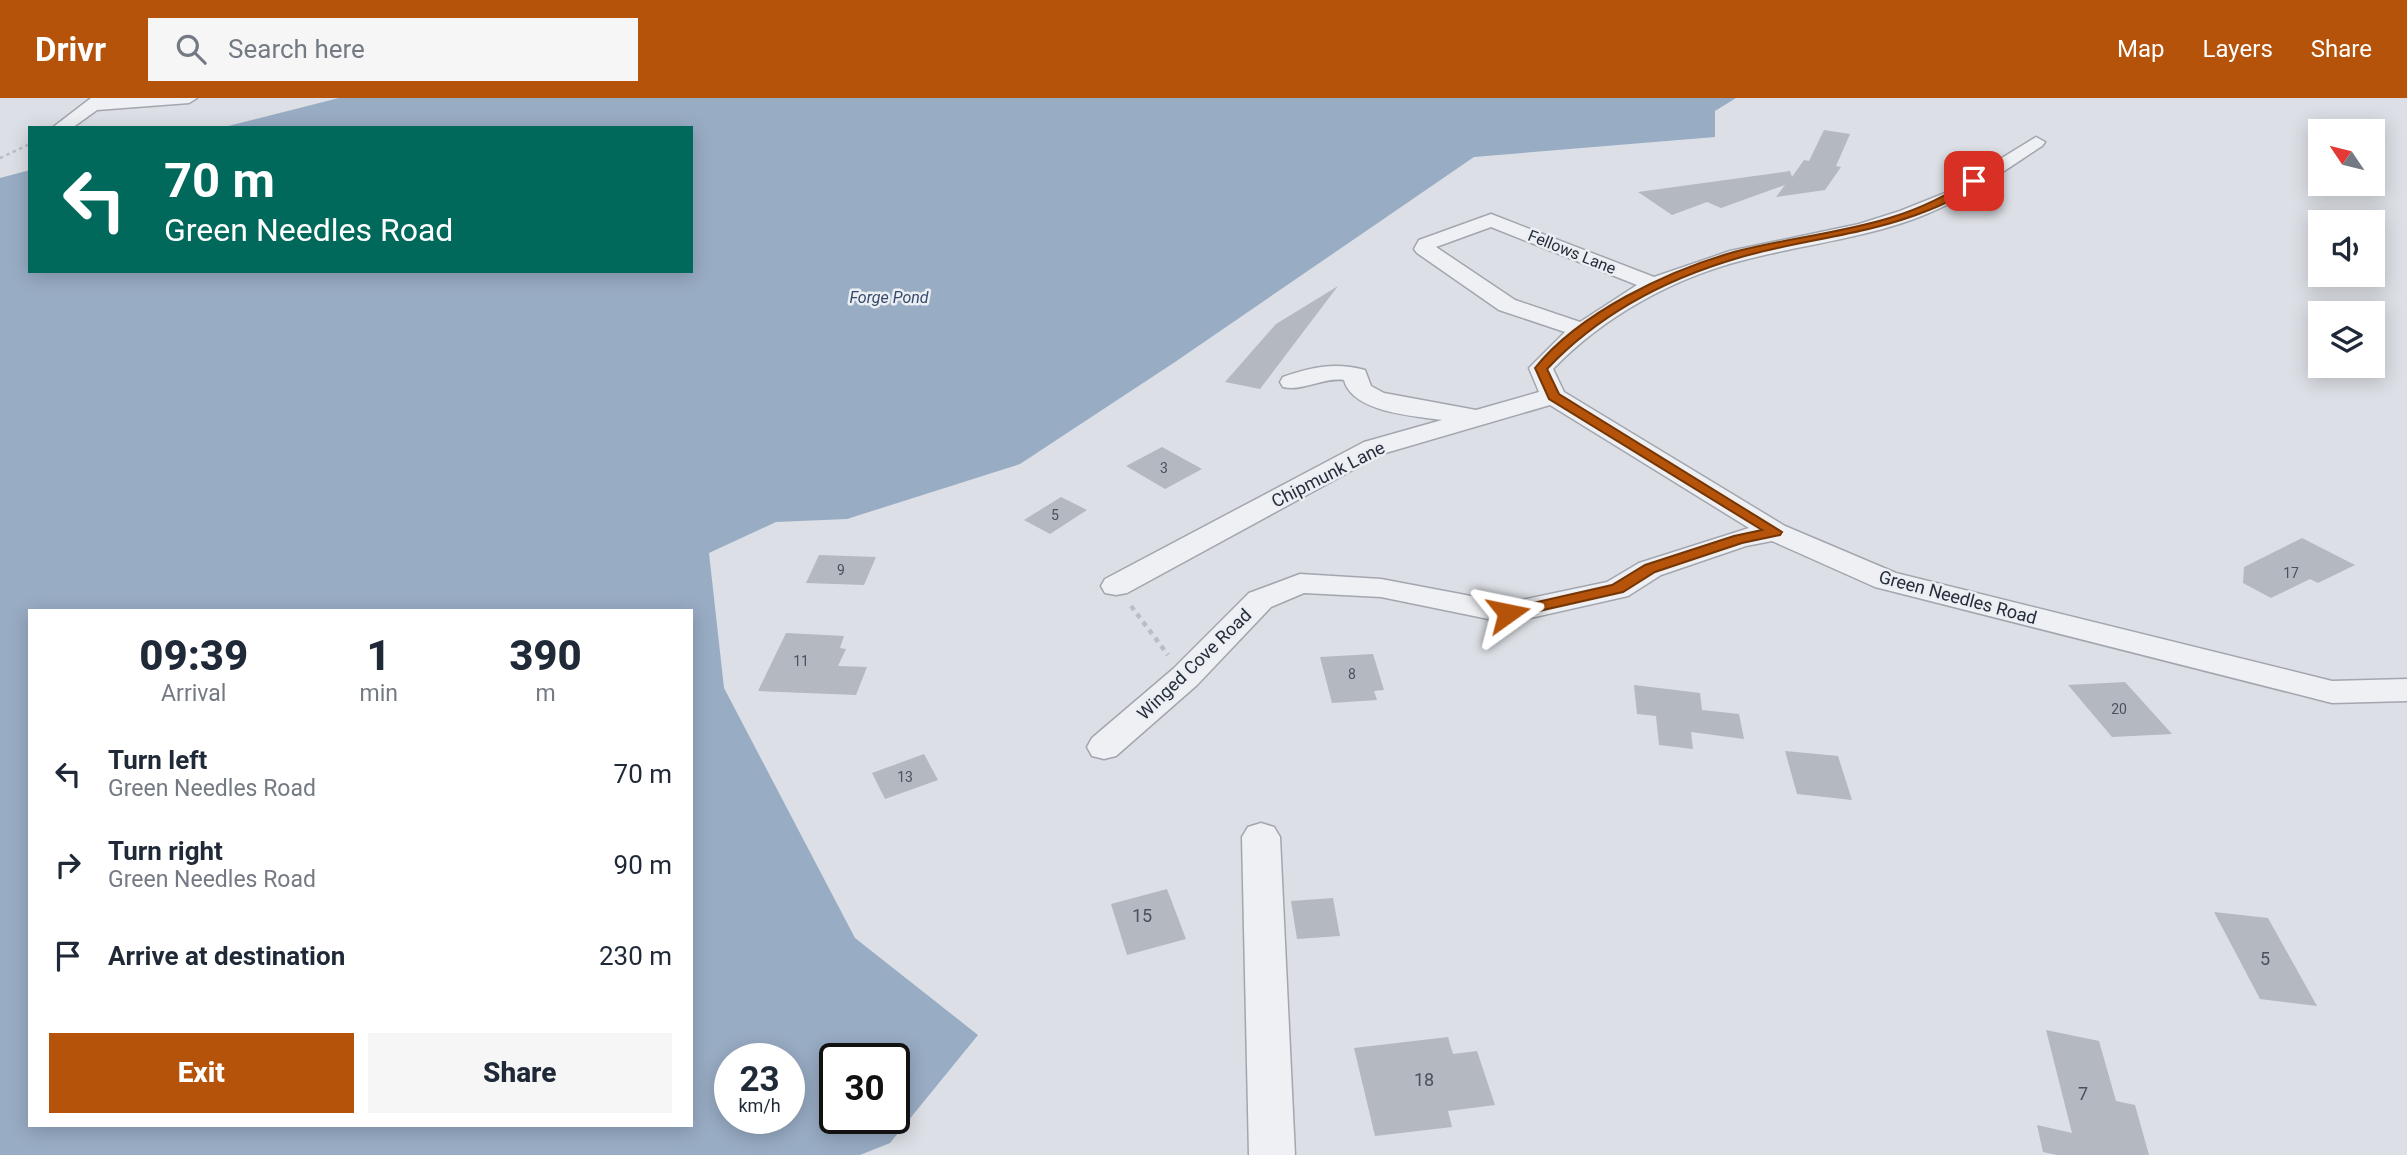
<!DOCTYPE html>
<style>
:root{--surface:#fff;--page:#f6f6f7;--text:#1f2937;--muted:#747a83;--accent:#b45309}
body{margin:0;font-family:Roboto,sans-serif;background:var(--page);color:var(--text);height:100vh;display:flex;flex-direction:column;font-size:26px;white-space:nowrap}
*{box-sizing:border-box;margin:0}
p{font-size:23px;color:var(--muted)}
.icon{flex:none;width:38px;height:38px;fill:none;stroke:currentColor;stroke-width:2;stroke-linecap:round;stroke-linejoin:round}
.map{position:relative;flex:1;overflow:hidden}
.panel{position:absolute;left:28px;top:511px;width:665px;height:518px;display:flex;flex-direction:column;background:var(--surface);border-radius:0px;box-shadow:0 4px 18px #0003}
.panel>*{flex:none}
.guide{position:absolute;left:28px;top:28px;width:665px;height:147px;border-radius:0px;box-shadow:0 4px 18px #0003;background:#00695c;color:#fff;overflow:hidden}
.needle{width:46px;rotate:305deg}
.tools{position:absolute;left:2308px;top:21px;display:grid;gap:14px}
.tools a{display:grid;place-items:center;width:77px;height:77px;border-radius:0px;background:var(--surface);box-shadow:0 4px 18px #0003;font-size:35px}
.speed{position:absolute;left:714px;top:945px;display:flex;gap:14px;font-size:35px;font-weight:700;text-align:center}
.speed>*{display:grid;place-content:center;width:91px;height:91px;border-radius:50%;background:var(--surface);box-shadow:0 4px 18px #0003;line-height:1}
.speed small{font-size:18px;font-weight:400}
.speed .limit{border:4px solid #111;border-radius:10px;background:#fff;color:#111}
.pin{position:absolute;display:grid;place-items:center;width:60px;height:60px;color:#fff;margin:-30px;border-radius:14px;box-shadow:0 4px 10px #0006}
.me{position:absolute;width:77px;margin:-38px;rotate:78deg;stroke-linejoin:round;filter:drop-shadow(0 0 5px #0008)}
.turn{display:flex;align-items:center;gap:24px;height:147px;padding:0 21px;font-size:32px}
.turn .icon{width:91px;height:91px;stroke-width:2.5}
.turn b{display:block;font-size:49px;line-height:60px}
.eta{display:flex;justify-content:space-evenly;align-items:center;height:119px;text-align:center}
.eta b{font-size:42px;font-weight:800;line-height:49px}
.primary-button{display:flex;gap:14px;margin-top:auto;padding:14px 21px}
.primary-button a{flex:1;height:80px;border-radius:0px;background:var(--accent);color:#fff;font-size:28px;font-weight:800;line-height:80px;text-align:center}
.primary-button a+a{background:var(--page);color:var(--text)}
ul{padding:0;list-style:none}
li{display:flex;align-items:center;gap:21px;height:91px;padding:0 21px}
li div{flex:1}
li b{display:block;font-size:26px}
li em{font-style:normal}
header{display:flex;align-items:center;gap:42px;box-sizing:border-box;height:98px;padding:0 35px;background:var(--accent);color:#fff}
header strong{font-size:33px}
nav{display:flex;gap:38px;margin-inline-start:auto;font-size:24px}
.search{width:490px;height:63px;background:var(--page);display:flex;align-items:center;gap:18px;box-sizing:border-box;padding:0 24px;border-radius:0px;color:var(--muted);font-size:26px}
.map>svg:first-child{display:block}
.water{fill:#98acc4;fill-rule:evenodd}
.building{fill:#b3b8c1}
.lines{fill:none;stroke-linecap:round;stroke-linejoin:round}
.minor-casing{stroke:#a2a6ae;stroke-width:3}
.path-far1{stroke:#babdc4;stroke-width:2.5;stroke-dasharray:3.5 3.5;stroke-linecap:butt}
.path{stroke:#babdc4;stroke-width:4.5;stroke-dasharray:5 5;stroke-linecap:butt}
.minor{fill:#eef0f4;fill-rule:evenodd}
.route{fill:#b45309;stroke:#753606;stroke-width:2}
.labels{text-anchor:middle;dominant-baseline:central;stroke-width:5;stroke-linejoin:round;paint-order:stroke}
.number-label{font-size:14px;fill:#4a505c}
.far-street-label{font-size:16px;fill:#272d3a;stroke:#ebeef3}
.far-water-label{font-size:16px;font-style:italic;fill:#344a6b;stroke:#ebeef3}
.street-label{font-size:18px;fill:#272d3a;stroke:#ebeef3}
.near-number-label{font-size:18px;fill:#4a505c}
</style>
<header>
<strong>Drivr</strong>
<div class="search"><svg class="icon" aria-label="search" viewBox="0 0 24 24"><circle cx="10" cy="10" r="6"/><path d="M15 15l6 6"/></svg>Search here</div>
<nav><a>Map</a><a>Layers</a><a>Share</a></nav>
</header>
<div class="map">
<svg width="2407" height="1057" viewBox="0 0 2407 1057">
<rect width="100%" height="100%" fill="#dcdfe5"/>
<!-- water -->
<path class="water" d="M339 0H1736L1715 13V39L1474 59 1175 264 1020 366 847 421 776 424 709 455 724 590 855 840 978 937 890 1045 860 1057H0V80L30 72V173H691V30H220ZM30 513H691V1027H30ZM730 961H789V1020H730ZM835 961H894V1020H835Z"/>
<!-- building -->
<path class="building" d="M1824 32 1850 36 1836 68 1841 69 1825 92 1776 99 1785 87 1721 110 1707 104 1672 117 1638 94 1790 73 1792 79 1804 62 1809 63Z
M1338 188 1260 291 1225 284 1276 226Z
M1162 349 1202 371 1165 391 1126 368Z
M1061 399 1087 412 1050 436 1024 422Z
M2302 440 2355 467 2318 485 2310 481 2271 500 2243 485 2244 469Z
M819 457 876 459 864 487 806 485Z
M786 535 844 538 840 550 846 551 838 568 867 569 856 597 758 593Z
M1373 556 1384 592 1374 593 1377 602 1332 605 1320 559Z
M2125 584 2172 636 2112 639 2068 587Z
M1634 587 1700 595 1702 612 1739 616 1744 641 1691 634 1693 651 1659 647 1656 618 1637 616Z
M1785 653 1838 658 1852 702 1797 696Z
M924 656 938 682 885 701 872 675Z
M1167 791 1186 841 1127 857 1111 806Z
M1333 800 1340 838 1297 841 1291 803Z
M2214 814 2268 820 2317 908 2260 901Z
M2046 932 2099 943 2116 1003 2135 1007 2149 1057H2057L2043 1054 2037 1027 2072 1035Z
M1448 939 1453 956 1477 953 1495 1007 1448 1013 1452 1029 1375 1038 1354 950Z"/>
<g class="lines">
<!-- minor casing -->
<g class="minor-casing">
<path id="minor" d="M91 0H197L189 5 97 12 72 30H52Z
M2036 39 2045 44 2042 48C2001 75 1961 104 1914 121 1859 141 1801 147 1744 162 1673 180 1604 218 1553 271L1564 294 1785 428 1896 475 2332 583 2407 581V603L2332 605 1875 489 1772 443 1746 448 1661 477 1628 498 1508 525 1381 499 1304 495 1271 509 1197 587 1116 658 1104 661 1092 658 1087 649 1092 640 1173 571 1249 495 1300 476 1381 481 1508 505 1607 484 1639 465 1749 430 1550 307 1382 356 1127 495 1116 497 1105 495 1101 488 1105 481 1364 344 1442 322C1413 318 1352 314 1344 282 1323 279 1303 294 1283 289L1280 284 1283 279C1312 269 1335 264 1365 272L1371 288 1384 295 1476 312 1539 294 1529 270 1565 234 1499 212 1417 155 1414 151 1419 142 1491 116 1654 179 1730 153 1859 126 1900 113 1945 95ZM1491 129 1637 187 1580 224 1515 202 1436 149Z
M1261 725 1274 729 1280 739 1295 1057H1249L1242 739 1248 729Z"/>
</g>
<!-- path-far1 -->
<path class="path-far1" d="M0 60 30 46"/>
<!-- path -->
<path class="path" d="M1131 508 1168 557"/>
<!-- minor -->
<use href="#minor" class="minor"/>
</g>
<!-- route -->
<path class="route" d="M1970 81 1979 83C1964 97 1947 105 1929 112 1865 138 1802 141 1738 160 1666 181 1599 216 1547 271L1559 296 1782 434 1780 437 1742 445 1655 474 1623 494 1508 520 1502 519 1500 515 1502 512 1612 487 1645 467 1734 438 1762 432 1549 301 1535 270C1579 215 1667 173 1734 154 1814 133 1901 132 1970 81Z"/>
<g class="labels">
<!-- number labels -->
<g class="number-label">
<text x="1164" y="370">3</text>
<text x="1055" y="417">5</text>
<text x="841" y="472">9</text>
<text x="2291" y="475">17</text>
<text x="801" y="563">11</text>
<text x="1352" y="576">8</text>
<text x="2119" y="611">20</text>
<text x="905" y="679">13</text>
</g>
<!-- far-street labels -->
<g class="far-street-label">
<text transform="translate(1572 154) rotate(22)">Fellows Lane</text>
</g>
<!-- far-water labels -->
<g class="far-water-label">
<text x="889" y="199">Forge Pond</text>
</g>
<!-- street labels -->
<g class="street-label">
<text transform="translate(1328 376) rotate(-27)">Chipmunk Lane</text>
<text transform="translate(1958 499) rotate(15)">Green Needles Road</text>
<text transform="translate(1194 566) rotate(-44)">Winged Cove Road</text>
</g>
<!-- near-number labels -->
<g class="near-number-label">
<text x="1142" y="817">15</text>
<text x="2265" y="860">5</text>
<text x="1424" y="981">18</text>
<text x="2083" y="995">7</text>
</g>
</g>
</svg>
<div class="tools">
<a><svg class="needle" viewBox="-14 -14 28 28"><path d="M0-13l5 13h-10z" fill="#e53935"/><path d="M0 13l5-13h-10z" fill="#747a83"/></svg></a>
<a><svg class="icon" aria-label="sound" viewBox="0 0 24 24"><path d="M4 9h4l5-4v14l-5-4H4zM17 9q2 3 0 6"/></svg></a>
<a><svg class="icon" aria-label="layers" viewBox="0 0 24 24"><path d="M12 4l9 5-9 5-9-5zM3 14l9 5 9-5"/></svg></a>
</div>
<div class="speed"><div>23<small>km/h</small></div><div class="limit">30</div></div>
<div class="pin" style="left:1974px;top:83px;background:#d93025"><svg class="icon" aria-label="arrive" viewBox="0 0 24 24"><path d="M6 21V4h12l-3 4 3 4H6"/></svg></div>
<svg class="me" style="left:1508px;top:515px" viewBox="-20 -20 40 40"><path d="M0-17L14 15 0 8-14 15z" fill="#b45309" stroke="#fff" stroke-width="4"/></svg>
<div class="guide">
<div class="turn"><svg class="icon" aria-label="left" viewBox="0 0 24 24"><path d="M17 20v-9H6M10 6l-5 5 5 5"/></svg><div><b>70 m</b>Green Needles Road</div></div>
</div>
<section class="panel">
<div class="eta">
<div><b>09:39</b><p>Arrival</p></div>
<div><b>1</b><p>min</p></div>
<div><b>390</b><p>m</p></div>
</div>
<ul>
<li><svg class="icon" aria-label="left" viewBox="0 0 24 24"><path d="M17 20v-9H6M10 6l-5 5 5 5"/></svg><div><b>Turn left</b><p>Green Needles Road</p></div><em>70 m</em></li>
<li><svg class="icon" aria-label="right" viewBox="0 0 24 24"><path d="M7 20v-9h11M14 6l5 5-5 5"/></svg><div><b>Turn right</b><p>Green Needles Road</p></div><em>90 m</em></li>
<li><svg class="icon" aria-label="arrive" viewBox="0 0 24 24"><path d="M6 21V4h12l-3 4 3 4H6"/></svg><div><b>Arrive at destination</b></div><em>230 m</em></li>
</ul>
<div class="primary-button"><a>Exit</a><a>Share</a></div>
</section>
</div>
